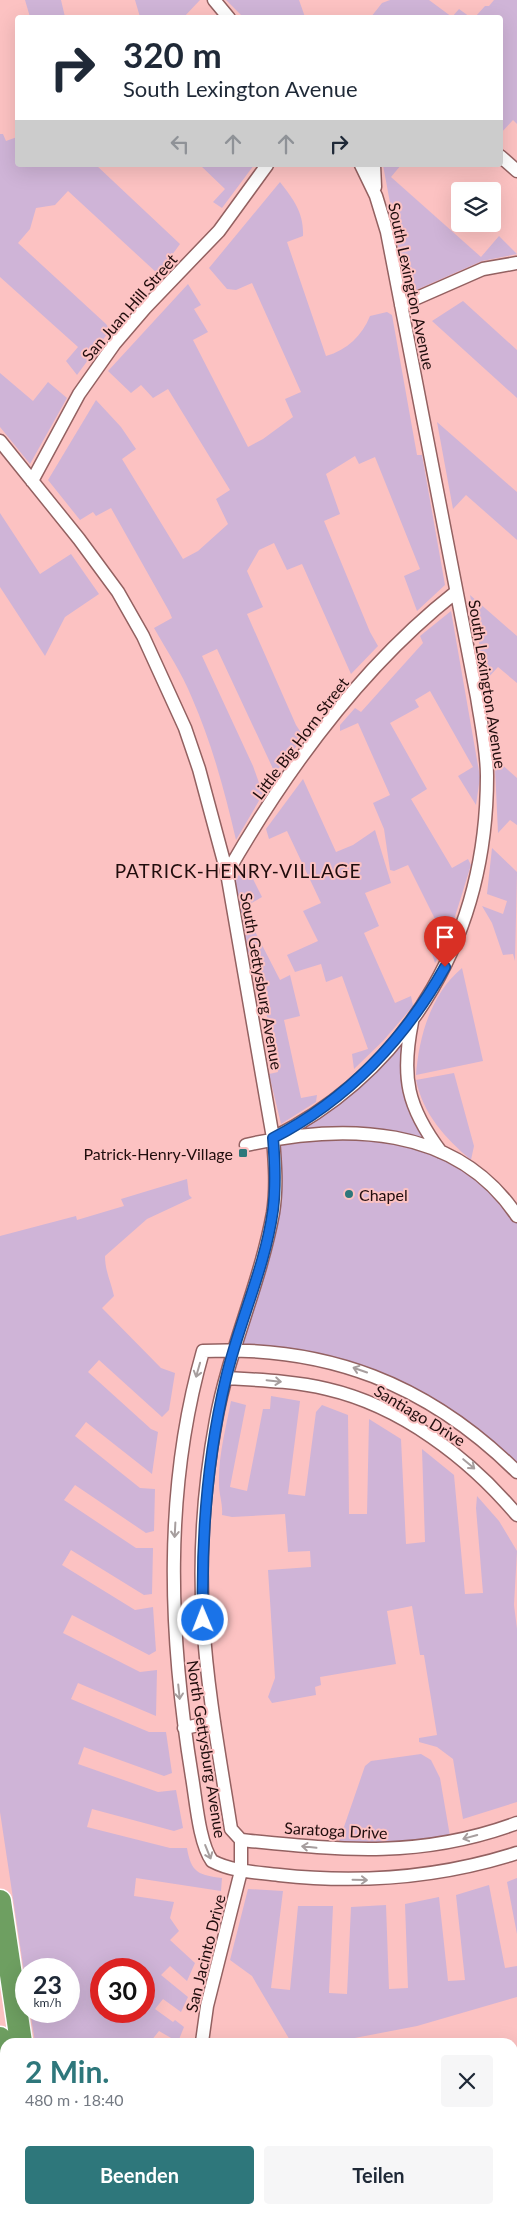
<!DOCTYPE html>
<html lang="de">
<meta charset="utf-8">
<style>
:root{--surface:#fff;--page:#f6f6f7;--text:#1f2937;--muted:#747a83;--accent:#2e777b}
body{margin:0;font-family:Lato,sans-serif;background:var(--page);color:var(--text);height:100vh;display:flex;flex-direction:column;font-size:19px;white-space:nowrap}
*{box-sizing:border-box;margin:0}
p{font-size:16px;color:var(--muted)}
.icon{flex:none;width:28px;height:28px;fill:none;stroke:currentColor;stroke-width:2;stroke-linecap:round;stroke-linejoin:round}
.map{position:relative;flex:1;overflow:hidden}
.details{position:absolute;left:0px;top:2038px;width:518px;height:176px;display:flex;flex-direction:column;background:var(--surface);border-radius:15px 15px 0 0;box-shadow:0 5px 20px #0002}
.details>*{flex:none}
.guide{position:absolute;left:15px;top:15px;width:488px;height:152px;border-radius:5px;box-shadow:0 5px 20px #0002;background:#fff;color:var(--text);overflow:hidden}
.controls{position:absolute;left:451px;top:182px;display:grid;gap:10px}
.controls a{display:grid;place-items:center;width:50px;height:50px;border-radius:5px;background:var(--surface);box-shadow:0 5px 20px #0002;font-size:25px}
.speed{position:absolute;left:15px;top:1958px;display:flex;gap:10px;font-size:25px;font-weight:700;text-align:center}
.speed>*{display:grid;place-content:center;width:65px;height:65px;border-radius:50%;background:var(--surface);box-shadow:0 5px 20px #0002;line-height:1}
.speed small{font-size:12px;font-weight:400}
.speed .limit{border:8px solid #d22;background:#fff;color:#111}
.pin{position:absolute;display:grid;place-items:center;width:42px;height:42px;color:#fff;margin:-51px -21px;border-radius:50% 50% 50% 0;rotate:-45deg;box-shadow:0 0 5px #0007}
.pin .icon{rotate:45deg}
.me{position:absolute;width:55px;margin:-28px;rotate:359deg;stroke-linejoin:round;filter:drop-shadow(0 0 4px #0008)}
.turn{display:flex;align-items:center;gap:18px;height:105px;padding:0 25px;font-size:22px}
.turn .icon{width:65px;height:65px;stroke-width:2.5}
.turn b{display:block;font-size:35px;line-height:42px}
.lanes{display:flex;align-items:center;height:48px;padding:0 25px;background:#0003;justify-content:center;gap:25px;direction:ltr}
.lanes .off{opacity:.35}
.round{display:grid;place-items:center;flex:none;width:52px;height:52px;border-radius:5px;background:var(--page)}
.headline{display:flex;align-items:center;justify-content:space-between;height:85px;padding:0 25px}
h1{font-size:30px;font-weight:700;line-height:38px;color:var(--accent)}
.action{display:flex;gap:10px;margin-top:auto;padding:10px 25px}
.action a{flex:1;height:58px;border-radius:5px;background:var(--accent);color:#fff;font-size:20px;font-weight:700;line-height:58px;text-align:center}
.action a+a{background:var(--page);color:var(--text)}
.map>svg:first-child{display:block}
.green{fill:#cfb4d7;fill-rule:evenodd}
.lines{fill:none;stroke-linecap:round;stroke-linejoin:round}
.street-casing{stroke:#936161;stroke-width:15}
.highway-casing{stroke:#fff;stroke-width:25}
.street{stroke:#fff;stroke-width:12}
.highway{stroke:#6e9f61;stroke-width:22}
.oneway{stroke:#a69e9e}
.route-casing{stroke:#114b97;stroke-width:12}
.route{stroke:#1a73e8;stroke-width:9}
.poi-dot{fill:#2e777b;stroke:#fcc2c2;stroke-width:2}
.labels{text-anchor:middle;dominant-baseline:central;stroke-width:4;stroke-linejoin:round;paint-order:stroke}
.street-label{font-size:16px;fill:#200d0d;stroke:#fcc2c2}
.poi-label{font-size:16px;fill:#200d0d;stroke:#fcc2c2;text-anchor:end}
.quarter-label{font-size:19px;letter-spacing:1px;fill:#200d0d;stroke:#fcc2c2}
</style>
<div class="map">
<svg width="517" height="2213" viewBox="0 0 517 2213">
<rect width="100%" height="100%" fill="#fcc2c2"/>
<!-- green -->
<path class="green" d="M25 0H61L65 17H30Z
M135 0H200L183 18 140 17Z
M226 0H299L305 17H243Z
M390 0H429L452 17 459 9 470 17H371L382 3Z
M494 0H517V124L513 120 501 133 500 18 475 17 485 6H489Z
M0 134H3L6 141 17 137 18 165H96L180 244 158 274 68 191 55 205 36 208 30 229 18 243 106 324 110 330 77 375 66 361 78 347 0 277Z
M200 165H254L222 208 213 202 225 189Z
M383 165H401L391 177 481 257 499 236 517 254 482 261 407 294Z
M280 182C294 200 304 213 303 236L287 242 326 356C347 350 362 336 370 316L387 312 392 315 417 455H422L445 585 417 611 404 576 420 569 375 457 359 464 355 456 326 474 340 514 324 521 370 632 378 646 351 674 302 564 287 570 274 543 259 550 247 571 263 607 247 614 296 725 304 737 275 773 217 649 202 656 253 766 263 794 236 840C225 792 212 744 192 698 182 673 167 651 154 628L172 618 169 611 111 508 96 516 93 512 80 520 48 480 96 400 121 427 136 449 122 459 183 559 198 551 228 524 216 499 230 490 168 389 153 398 141 385 131 393 108 371 188 284 201 305 194 309 208 332 193 340 248 447 263 439 293 417 285 399 301 392 252 283 236 290 227 289 209 268Z
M463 301 517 350V398L432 321Z
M0 373 33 401 48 382 67 398 30 464 0 427Z
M437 422 517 492V540L466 495 453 509Z
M0 513 40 574 71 554 99 594 65 617 45 656 0 587Z
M470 595 517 636V683L498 667 486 680Z
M451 611 480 777 476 805 458 776 473 767 430 691 415 700 419 707 390 723 427 789 411 799 452 868 468 859 471 865 448 939 435 963 429 944 444 937 408 865 394 871 390 870 384 829 373 803 390 795 358 723 340 731V725L355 708 361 712 423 643 420 636Z
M499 762 517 778V825L510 820 498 833 495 768Z
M303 779 336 852 353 845 375 830 391 883 365 893 379 926 364 933 395 1003 411 996 413 1006 383 1041 354 1069 352 1054 368 1049 342 976 326 982 321 964 295 972 287 955 318 941 303 911 321 903 287 831 269 839 266 829Z
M492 848 517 872 515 961 513 954 503 955 492 923 482 906 503 914 507 901 487 894Z
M246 865 262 897 243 908 280 980 290 975 300 1016 284 1020 301 1098 317 1095 316 1102 281 1124 269 1074 278 1072 255 956H248L235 880Z
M462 968 483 1061 416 1075C419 1036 431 994 462 968Z
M412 1019 406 1050 415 1112 454 1158 517 1216V1472L485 1443 383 1379 233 1350 268 1235 273 1138 340 1095Z
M454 1073 474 1146 471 1160C445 1138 423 1114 416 1080Z
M187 1179 189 1195 192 1198 147 1219 105 1256C105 1271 111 1282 114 1296L102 1308 161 1368 175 1373 169 1410 162 1417 99 1360 88 1372 151 1429 158 1432 152 1474 86 1422 75 1436 140 1488 155 1489 154 1531 146 1533 75 1485 64 1500 136 1548H153L152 1594 144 1595 71 1550 62 1565 135 1610 153 1607 156 1651 149 1655 72 1615 63 1633 140 1672 157 1670 156 1716 78 1683 71 1699 149 1732H166L172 1773 164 1776 84 1747 78 1764 158 1792 176 1790 183 1828 174 1831 92 1809 87 1827 170 1848H187C191 1873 199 1875 222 1878L221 1891 136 1878 134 1896 174 1902 170 1918 179 1931 170 1940 195 1963 187 1981 170 1966 161 1975 188 1997 181 2012 163 1999 155 2009 173 2022 175 2020 184 2027 178 2042 159 2031 151 2041 153 2042H35L30 2011H69V1969H26V1985L0 1812V1236L76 1216 77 1220 124 1206 121 1199ZM101 1969H144V2011H101Z
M271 1396 300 1401 288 1494 305 1496 316 1412 322 1405 348 1415 349 1514H367L369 1419 401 1439 406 1544 425 1542 422 1449 454 1475 465 1594 483 1593 476 1508 477 1496 499 1521 517 1551 514 1605 517 1629V1802L463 1819 453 1759 437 1747 419 1742V1738L437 1735 424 1655H420L412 1606 387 1611 396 1664 320 1677 321 1685 315 1687 316 1695 272 1703 268 1697 275 1678 268 1570 311 1567 310 1551 288 1552 285 1514 232 1517 222 1515C223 1504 219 1495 219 1484 218 1457 226 1428 231 1401L246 1405 230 1487 247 1491 263 1409H270Z
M421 1754 431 1760 440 1778 451 1842 336 1850 365 1766 371 1761Z
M517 1878V1934L507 1882Z
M489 1885 505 1968 517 1966V1997L417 2026 334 2042H291L252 1976 230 1960 248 1889 283 1891 271 1988 290 1990 298 1906H333L329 1993 347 1994 351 1907 386 1905 389 1989 408 1988 405 1904 439 1897 448 1981 465 1980 456 1895Z
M0 2134 5 2168V2209H11L12 2213H0Z
M513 2163 516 2165 517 2164V2213L369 2212 368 2209H512Z
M60 2209H268L273 2213H60Z"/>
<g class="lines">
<!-- street casing -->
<g class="street-casing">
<path id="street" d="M214 0 229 18
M500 156 517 171
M374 165 375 187
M401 305 483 269 517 263
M0 441 79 539 118 592 143 636 185 728 199 769 227 873 273 1138C275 1163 277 1188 273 1213 260 1284 229 1350 216 1420 204 1485 199 1554 203 1620 207 1690 220 1759 231 1829L241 1840V1871L207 2006 202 2042
M32 481 79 394 115 343 145 308 219 231 267 165
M227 873C286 770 363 665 456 592
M412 1022C401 1077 407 1107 441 1152
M273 1138C413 1067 487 931 487 776 487 750 481 723 477 697L387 232 376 196 361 165
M246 1145C343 1123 456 1124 517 1216
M226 1378C259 1380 294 1381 327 1389 401 1406 469 1458 517 1515
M517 1472C428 1384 327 1345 203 1351 163 1491 169 1636 192 1777 196 1800 199 1843 212 1861 233 1872 256 1872 279 1875 361 1884 439 1878 517 1853
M184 1728 214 1722
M241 1840C341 1850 420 1859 517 1823
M512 2084 517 2083
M512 2113H517
M282 2209 287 2213"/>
</g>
<!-- highway casing -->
<g class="highway-casing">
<path id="highway" d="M0 1901 21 2042
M0 2038 5 2071
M26 2209V2213
M46 2209 47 2213"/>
</g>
<!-- street -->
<use href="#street" class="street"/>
<!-- highway -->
<use href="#highway" class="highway"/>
</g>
<!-- one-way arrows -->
<defs><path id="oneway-shaft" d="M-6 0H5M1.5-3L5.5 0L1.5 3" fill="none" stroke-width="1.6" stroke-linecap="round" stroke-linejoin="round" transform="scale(1.25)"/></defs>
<g class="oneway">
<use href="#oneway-shaft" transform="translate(198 1370) rotate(106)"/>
<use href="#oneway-shaft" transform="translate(360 1370) rotate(-161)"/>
<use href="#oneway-shaft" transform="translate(274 1381) rotate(6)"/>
<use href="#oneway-shaft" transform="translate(469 1464) rotate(40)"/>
<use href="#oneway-shaft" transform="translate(175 1530) rotate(93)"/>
<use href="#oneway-shaft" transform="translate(179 1692) rotate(84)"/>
<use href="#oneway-shaft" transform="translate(470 1837) rotate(165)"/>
<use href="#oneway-shaft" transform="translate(309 1847) rotate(-174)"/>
<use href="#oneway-shaft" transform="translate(208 1852) rotate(68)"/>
<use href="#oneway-shaft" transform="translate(360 1880) rotate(1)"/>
</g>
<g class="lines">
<!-- route casing -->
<g class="route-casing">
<path id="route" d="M203 1620C201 1538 207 1458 226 1378 239 1322 265 1268 273 1210 276 1186 275 1162 273 1138 347 1100 405 1039 445 967"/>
</g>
<!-- route -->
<use href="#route" class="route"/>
</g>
<!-- markers -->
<g class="poi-dot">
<rect x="238" y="1148" width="10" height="10" rx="2.5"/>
<circle cx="349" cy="1194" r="5"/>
</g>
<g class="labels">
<!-- street labels -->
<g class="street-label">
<text transform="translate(412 286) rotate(78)">South Lexington Avenue</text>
<text transform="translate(129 307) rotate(-49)">San Juan Hill Street</text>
<text transform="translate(488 684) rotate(81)">South Lexington Avenue</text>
<text transform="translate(300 738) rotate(-53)">Little Big Horn Street</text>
<text transform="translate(262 981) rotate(80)">South Gettysburg Avenue</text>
<text transform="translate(420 1415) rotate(31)">Santiago Drive</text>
<text transform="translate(207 1749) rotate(81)">North Gettysburg Avenue</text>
<text transform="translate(336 1830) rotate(3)">Saratoga Drive</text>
<text transform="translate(205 1953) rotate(-76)">San Jacinto Drive</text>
</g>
<!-- poi labels -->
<g class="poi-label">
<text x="233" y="1153">Patrick-Henry-Village</text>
<text x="359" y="1194" text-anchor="start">Chapel</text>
</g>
<!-- quarter labels -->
<g class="quarter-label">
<text x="238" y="870">PATRICK-HENRY-VILLAGE</text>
</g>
</g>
</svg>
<div class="controls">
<a><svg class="icon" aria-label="layers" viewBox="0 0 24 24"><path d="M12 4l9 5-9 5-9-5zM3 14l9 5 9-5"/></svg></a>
</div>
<div class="speed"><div>23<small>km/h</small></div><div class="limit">30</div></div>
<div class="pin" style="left:445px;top:967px;background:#d93025"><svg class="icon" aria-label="arrive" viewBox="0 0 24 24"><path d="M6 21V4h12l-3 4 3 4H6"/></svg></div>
<svg class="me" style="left:203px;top:1620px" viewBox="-20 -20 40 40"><circle r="17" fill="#1a73e8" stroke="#fff" stroke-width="3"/><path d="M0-11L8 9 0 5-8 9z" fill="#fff"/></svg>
<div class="guide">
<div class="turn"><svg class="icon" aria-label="right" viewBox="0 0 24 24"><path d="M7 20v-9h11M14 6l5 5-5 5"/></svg><div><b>320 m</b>South Lexington Avenue</div></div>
<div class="lanes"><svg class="icon off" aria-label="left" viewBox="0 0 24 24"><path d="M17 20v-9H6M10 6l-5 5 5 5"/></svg><svg class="icon off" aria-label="ahead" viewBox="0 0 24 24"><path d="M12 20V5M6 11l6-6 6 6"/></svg><svg class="icon off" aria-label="ahead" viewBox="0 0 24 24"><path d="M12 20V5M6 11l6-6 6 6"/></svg><svg class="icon" aria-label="right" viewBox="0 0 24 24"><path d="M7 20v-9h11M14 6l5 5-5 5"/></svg></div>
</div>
<section class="details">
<div class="headline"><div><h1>2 Min.</h1><p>480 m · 18:40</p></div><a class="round"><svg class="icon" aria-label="close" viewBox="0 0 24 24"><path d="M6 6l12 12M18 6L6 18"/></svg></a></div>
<div class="action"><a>Beenden</a><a>Teilen</a></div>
</section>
</div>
